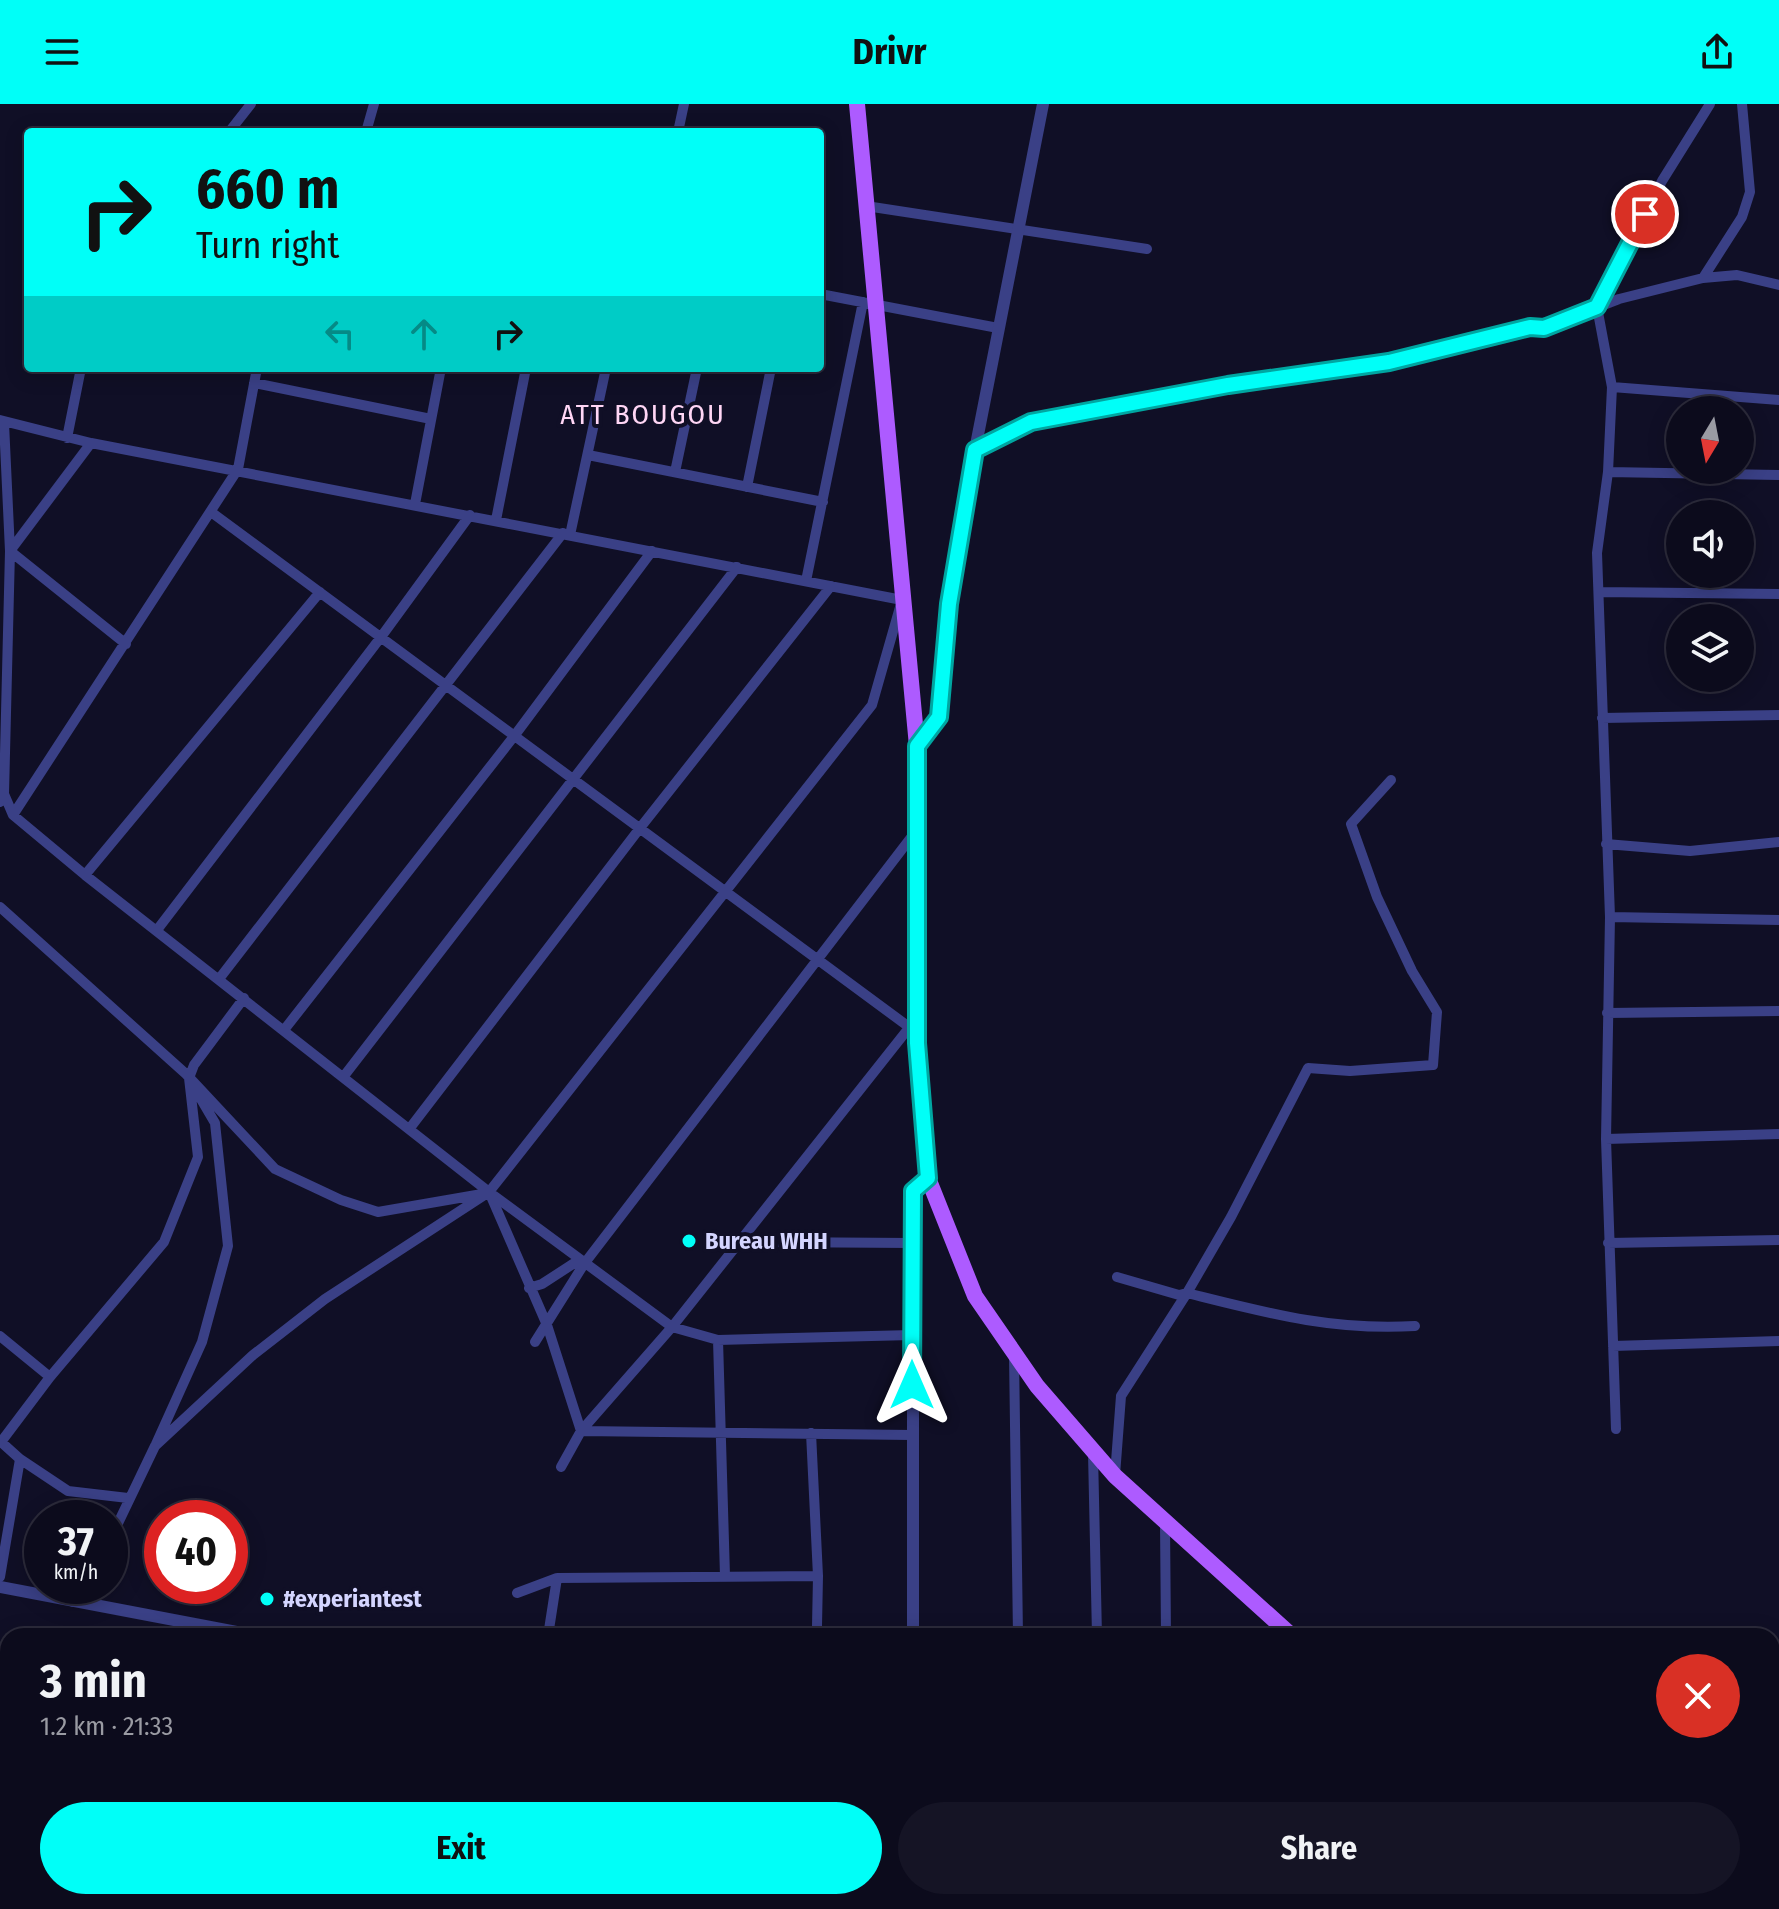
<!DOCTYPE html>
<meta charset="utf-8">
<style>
:root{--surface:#0c0b1c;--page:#151425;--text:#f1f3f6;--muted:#9a9ba3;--line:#2c2b3b;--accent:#00fff8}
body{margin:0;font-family:"Fira Sans Condensed",sans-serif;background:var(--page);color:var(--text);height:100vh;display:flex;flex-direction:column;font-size:30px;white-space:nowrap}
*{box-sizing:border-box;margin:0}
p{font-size:26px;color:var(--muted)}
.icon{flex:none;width:44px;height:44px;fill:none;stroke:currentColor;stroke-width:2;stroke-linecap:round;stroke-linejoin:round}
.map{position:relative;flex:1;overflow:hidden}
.panel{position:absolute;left:0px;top:1524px;width:1780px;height:282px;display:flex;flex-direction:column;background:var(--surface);border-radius:24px 24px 0 0;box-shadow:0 4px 20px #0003,0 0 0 2px var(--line)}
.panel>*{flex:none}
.hud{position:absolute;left:24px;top:24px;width:800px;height:244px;border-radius:8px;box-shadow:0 4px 20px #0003,0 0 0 2px var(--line);background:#00fff8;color:#111;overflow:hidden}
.needle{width:52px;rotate:190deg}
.controls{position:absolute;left:1666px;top:292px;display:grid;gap:16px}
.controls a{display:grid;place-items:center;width:88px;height:88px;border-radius:50%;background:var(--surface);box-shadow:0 4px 20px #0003,0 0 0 2px var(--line);font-size:40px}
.speed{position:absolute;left:24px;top:1396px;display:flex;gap:16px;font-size:40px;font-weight:700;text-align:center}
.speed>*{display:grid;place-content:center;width:104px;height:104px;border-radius:50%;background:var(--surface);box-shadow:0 4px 20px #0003,0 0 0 2px var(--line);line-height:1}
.speed small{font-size:20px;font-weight:400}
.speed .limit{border:12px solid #d22;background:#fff;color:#111}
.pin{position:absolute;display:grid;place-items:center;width:68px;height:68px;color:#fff;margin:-34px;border:4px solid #fff;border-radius:50%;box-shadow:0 2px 8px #0007}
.me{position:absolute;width:88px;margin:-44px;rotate:0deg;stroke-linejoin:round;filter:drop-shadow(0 0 6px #0008)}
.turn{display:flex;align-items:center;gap:28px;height:168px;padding:0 40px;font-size:36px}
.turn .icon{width:104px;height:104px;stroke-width:2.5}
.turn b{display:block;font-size:56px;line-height:68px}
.lanes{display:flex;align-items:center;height:76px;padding:0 40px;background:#0003;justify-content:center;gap:40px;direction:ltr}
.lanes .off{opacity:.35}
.round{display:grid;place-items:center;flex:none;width:84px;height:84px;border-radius:42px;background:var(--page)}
.overview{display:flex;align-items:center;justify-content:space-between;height:136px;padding:0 40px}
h1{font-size:48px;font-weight:700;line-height:60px}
.primary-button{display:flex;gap:16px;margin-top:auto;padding:16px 40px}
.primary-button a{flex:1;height:92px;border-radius:48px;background:var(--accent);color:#111;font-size:32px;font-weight:700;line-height:92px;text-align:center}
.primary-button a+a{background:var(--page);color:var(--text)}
header{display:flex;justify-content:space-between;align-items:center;height:104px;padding:0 40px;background:var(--accent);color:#111;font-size:36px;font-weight:700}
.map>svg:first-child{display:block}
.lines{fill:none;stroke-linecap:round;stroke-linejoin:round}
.minor{stroke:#3a4086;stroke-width:10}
.tertiary{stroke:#3a4086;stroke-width:12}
.primary{stroke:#ad5bff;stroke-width:16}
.route-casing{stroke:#00a6a1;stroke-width:20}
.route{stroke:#00fff8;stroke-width:14}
.poi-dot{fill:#00fff8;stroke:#100f26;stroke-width:3}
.labels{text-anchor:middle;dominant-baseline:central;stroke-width:8;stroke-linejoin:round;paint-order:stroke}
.poi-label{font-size:24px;font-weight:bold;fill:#d4d5ff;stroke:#100f26;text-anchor:start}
.quarter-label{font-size:28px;letter-spacing:2px;fill:#ffd6f5;stroke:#100f26}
</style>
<header><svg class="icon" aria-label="menu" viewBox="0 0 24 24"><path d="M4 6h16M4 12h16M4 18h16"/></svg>Drivr<svg class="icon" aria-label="share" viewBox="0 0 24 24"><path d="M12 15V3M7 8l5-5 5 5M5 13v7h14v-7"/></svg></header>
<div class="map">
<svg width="1779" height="1805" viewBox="0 0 1779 1805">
<rect width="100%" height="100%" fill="#100f26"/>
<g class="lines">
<!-- minor -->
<path class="minor" d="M229 28 251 0
M366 28 374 0
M678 28 684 0
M866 102 1147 145
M1703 174 1742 113 1750 88 1742 0
M820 190 998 224
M254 279 431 315
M1612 283 1779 296
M0 316 91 339 902 496 872 601 489 1088 325 1195 253 1251 155 1342 110 1436
M67 334 81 264
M91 339 10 447 126 540
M975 346 1031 318 1228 281 1389 258 1530 223 1544 224 1619 195 1703 174 1737 171 1779 181
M588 351 823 398
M675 368 697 264
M1608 368 1779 371
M747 383 771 264
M415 400 441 264
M211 408 909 923
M496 416 526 264
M570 431 606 264
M806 477 863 198
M1599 488 1779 490
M1602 614 1779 611
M4 690 13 711 85 771 489 1088 672 1223 718 1236 912 1231
M0 698 4 690 10 447 4 319
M13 711 238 365 257 264
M1606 740 1690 747 1779 738
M85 771 320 488
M0 803 186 970 275 1065 341 1096 378 1108 482 1090
M1610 813 1779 816
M157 826 381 533 470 411
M219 875 563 429
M1607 909 1779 907
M284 926 515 631 652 447
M344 972 737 463
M410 1024 640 724 831 482
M1606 1035 1779 1030
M490 1090 547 1221 581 1327 912 1331
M741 1138 913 1139
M1608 1139 1779 1136
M1117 1173 1179 1191 1187 1189C1267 1209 1332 1227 1415 1222
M529 1184 542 1180 579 1156
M0 1232 50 1273
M718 1236 725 1472
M535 1238 584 1160 916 727
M1613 1242 1779 1237
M1014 1251 1018 1532
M1616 1325 1606 1035 1610 813 1597 449 1608 368 1612 283 1597 203 1662 77 1710 0
M811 1329 818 1472 817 1522
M0 1337 20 1355 68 1387 128 1394
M1 1338 50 1273 164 1138 198 1053 189 974 194 961 244 894
M156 1340 202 1238 228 1142 215 1019 198 990
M1093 1349 1097 1532
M561 1363 581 1327 672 1223 912 920
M1115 1371 1121 1292 1187 1189 1231 1113 1308 964 1350 967 1433 961 1437 908 1412 867 1377 793 1351 720 1391 676
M1165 1420 1166 1532
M0 1473 20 1355
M557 1474 818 1472
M517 1489 557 1474 548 1532
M73 1498 83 1482
M0 1566 8 1568
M0 1639 8 1629
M128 1798 136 1805
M389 1798 398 1805
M580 1798 589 1805
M757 1798 766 1805
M1064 1798 1076 1805
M1099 1798V1805
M12 1805 17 1798
M153 1805 158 1798
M314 1805 319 1798
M491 1805 493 1798
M892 1805 898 1798
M928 1805V1798
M1164 1805 1165 1798"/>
<!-- tertiary -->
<path class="tertiary" d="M917 642 939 613 949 500 975 346 1043 0
M0 1483 258 1532
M913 1532V1087L928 1074"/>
<!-- primary -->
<path class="primary" d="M857 0 917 642V939L928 1074 975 1192 1037 1282 1115 1372 1292 1532
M1580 1798 1587 1805"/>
</g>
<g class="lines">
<!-- route casing -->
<g class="route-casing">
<path id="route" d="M912 1281 913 1087 928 1074 917 939V642L939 613 949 500 975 346 1031 318 1228 281 1389 258 1530 223 1544 224 1597 203 1645 110"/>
</g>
<!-- route -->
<use href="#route" class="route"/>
</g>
<!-- markers -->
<g class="poi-dot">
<circle cx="689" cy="1137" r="8"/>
<circle cx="267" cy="1495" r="8"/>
</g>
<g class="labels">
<!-- poi labels -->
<g class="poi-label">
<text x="705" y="1137">Bureau WHH</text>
<text x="283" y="1495">#experiantest</text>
</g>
<!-- quarter labels -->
<g class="quarter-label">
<text x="643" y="310">ATT BOUGOU</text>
</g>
</g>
</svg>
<div class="controls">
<a><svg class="needle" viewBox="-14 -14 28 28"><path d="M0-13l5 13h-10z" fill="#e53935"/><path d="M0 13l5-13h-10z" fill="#9a9ba3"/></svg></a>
<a><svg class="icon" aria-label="sound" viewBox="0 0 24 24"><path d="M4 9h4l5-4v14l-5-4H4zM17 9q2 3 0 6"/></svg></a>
<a><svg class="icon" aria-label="layers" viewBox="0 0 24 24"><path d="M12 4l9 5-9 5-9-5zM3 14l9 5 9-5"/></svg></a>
</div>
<div class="speed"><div>37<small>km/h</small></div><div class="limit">40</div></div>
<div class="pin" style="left:1645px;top:110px;background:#d93025"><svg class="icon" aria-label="arrive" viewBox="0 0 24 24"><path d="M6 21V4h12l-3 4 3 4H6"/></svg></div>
<svg class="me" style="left:912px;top:1281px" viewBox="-20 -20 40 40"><path d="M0-17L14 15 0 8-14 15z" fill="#00fff8" stroke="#fff" stroke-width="4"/></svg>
<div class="hud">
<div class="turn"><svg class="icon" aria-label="right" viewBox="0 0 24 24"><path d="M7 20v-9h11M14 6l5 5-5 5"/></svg><div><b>660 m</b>Turn right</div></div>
<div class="lanes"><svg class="icon off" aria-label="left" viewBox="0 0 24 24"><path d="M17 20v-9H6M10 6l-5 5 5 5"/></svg><svg class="icon off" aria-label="ahead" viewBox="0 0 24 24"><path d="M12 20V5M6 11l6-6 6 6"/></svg><svg class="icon" aria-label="right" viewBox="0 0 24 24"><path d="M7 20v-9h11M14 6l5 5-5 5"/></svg></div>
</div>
<section class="panel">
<div class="overview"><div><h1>3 min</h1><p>1.2 km · 21:33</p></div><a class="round" style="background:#d93025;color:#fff"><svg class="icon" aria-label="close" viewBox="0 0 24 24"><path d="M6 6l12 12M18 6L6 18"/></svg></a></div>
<div class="primary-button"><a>Exit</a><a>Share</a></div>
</section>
</div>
